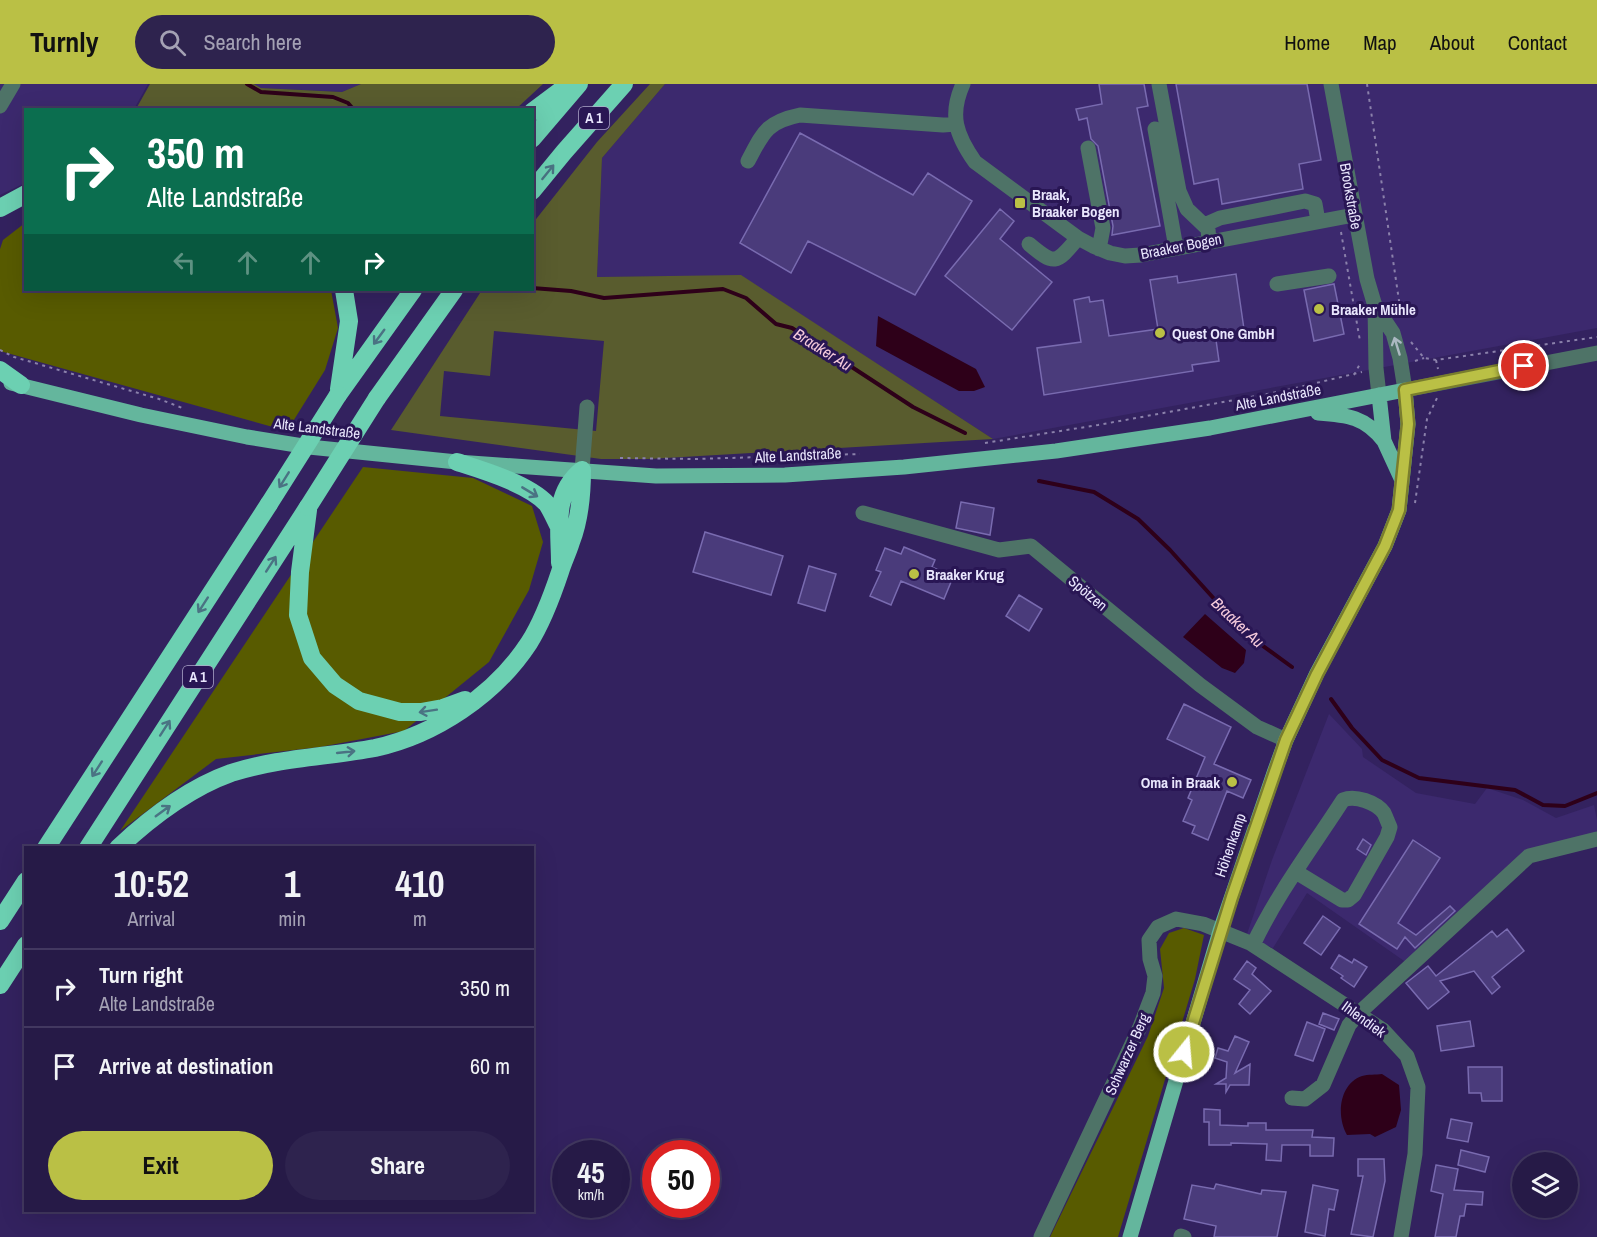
<!DOCTYPE html>
<meta charset="utf-8">
<style>
:root{--surface:#261a47;--page:#2e234e;--text:#f1f3f6;--muted:#a4a1b4;--line:#423860;--accent:#bac045}
body{margin:0;font-family:"Archivo Narrow",sans-serif;background:var(--page);color:var(--text);height:100vh;display:flex;flex-direction:column;font-size:22px;white-space:nowrap}
*{box-sizing:border-box;margin:0}
p{font-size:20px;color:var(--muted)}
.icon{flex:none;width:33px;height:33px;fill:none;stroke:currentColor;stroke-width:2;stroke-linecap:round;stroke-linejoin:round}
.map{position:relative;flex:1;overflow:hidden}
.details{position:absolute;left:24px;top:762px;width:510px;height:366px;display:flex;flex-direction:column;background:var(--surface);border-radius:0px;box-shadow:0 6px 24px #0002,0 0 0 2px var(--line)}
.details>*{flex:none}
.top-card{position:absolute;left:24px;top:24px;width:510px;height:183px;border-radius:0px;box-shadow:0 6px 24px #0002,0 0 0 2px var(--line);background:#0b6e4f;color:#fff;overflow:hidden}
.controls{position:absolute;left:1512px;top:1068px;display:grid;gap:12px}
.controls a{display:grid;place-items:center;width:66px;height:66px;border-radius:50%;background:var(--surface);box-shadow:0 6px 24px #0002,0 0 0 2px var(--line);font-size:30px}
.speed{position:absolute;left:552px;top:1056px;display:flex;gap:12px;font-size:30px;font-weight:700;text-align:center}
.speed>*{display:grid;place-content:center;width:78px;height:78px;border-radius:50%;background:var(--surface);box-shadow:0 6px 24px #0002,0 0 0 2px var(--line);line-height:1}
.speed small{font-size:15px;font-weight:400}
.speed .limit{border:9px solid #d22;background:#fff;color:#111}
.pin{position:absolute;display:grid;place-items:center;width:51px;height:51px;color:#fff;margin:-26px;border:3px solid #fff;border-radius:50%;box-shadow:0 2px 6px #0007}
.me{position:absolute;width:66px;margin:-33px;rotate:17deg;stroke-linejoin:round;filter:drop-shadow(0 0 4px #0008)}
.turn{display:flex;align-items:center;gap:21px;height:126px;padding:0 24px;font-size:27px}
.turn .icon{width:78px;height:78px;stroke-width:2.5}
.turn b{display:block;font-size:42px;line-height:51px}
.lanes{display:flex;align-items:center;height:57px;padding:0 24px;background:#0003;justify-content:center;gap:30px;direction:ltr}
.lanes .off{opacity:.35}
.eta{display:flex;justify-content:space-evenly;align-items:center;height:102px;text-align:center}
.eta b{font-size:36px;font-weight:700;line-height:42px}
.cta{display:flex;gap:12px;margin-top:auto;padding:12px 24px}
.cta a{flex:1;height:69px;border-radius:36px;background:var(--accent);color:#111;font-size:24px;font-weight:700;line-height:69px;text-align:center}
.cta a+a{background:var(--page);color:var(--text)}
ul{padding:0;list-style:none}
li{display:flex;align-items:center;gap:18px;height:78px;padding:0 24px;border-top:2px solid var(--line)}
li div{flex:1}
li b{display:block;font-size:22px}
li em{font-style:normal}
header{display:flex;align-items:center;gap:36px;box-sizing:border-box;height:84px;padding:0 30px;background:var(--accent);color:#111}
header strong{font-size:28px}
nav{display:flex;gap:33px;margin-inline-start:auto;font-size:21px}
.search{width:420px;height:54px;background:var(--page);display:flex;align-items:center;gap:15px;box-sizing:border-box;padding:0 21px;border-radius:33px;color:var(--muted);font-size:22px}
.map>svg:first-child{display:block}
.built{fill:#3c296e}
.green{fill:#595c2e;fill-rule:evenodd}
.forest{fill:#585b00}
.water{fill:#2e0019}
.lines{fill:none;stroke-linecap:round;stroke-linejoin:round}
.stream{stroke:#2e0019;stroke-width:4}
.building{fill:#4a3b7b;stroke:#796bb0;stroke-width:1.5}
.path{stroke:#8b81ab;stroke-width:2;stroke-dasharray:3 4.5;stroke-linecap:butt}
.minor{stroke:#4e7367;stroke-width:15}
.major{stroke:#64b69d;stroke-width:15}
.highway{stroke:#6cd0b2;stroke-width:18}
.highway-bridge{stroke:#6cd0b2;stroke-width:18}
.oneway{stroke:#4a7383}
.oneway2{stroke:#abb8c1}
.route-casing{stroke:#797d2d;stroke-width:15}
.route{stroke:#bac045;stroke-width:10}
.poi-dot{fill:#bac045;stroke:#291654;stroke-width:2}
.labels{text-anchor:middle;dominant-baseline:central;stroke-width:6;stroke-linejoin:round;paint-order:stroke}
.shield{fill:#291654;stroke:#afa8ca;stroke-width:1.5}
.shield-label{font-size:14px;font-weight:bold;fill:#e9e6fd}
.poi-label{font-size:15px;font-weight:bold;fill:#e9e6fd;stroke:#291654;text-anchor:start}
.street-label{font-size:15px;fill:#e9e6fd;stroke:#291654}
.water-label{font-size:16px;font-style:italic;fill:#f6cbdc;stroke:#291654}
</style>
<header>
<strong>Turnly</strong>
<div class="search"><svg class="icon" aria-label="search" viewBox="0 0 24 24"><circle cx="10" cy="10" r="6"/><path d="M15 15l6 6"/></svg>Search here</div>
<nav><a>Home</a><a>Map</a><a>About</a><a>Contact</a></nav>
</header>
<div class="map">
<svg width="1597" height="1153" viewBox="0 0 1597 1153">
<rect width="100%" height="100%" fill="#33225f"/>
<!-- built -->
<path class="built" d="M0 0H148L134 25 26 26 25 99 0 111Z
M254 0H361L342 8 261 4Z
M665 0H1597V244L993 355 741 192 597 193 602 74Z
M1329 630 1362 665 1363 673 1416 709 1475 720 1487 704 1523 716 1556 734 1594 721 1597 736V751L1526 770 1407 879 1307 809 1273 864 1246 853 1272 776Z"/>
<!-- green -->
<path class="green" d="M150 0H254L261 4 342 8 361 0H543L516 25H136Z
M650 0H665L602 74 597 193 741 191 993 355 648 375H601L391 346 482 206H532L533 139 597 58ZM494 247 604 257 596 347 440 332 444 287 490 292Z"/>
<!-- forest -->
<path class="forest" d="M25 139 26 206H331L338 244 325 286 287 347 0 267V165L3 156Z
M363 383 473 394 532 422 543 458 529 506 489 578 404 647 320 663 216 675 120 747Z
M1184 844 1204 851 1195 895 1118 1153H1050L1148 952 1164 904 1160 865 1169 849Z"/>
<!-- water -->
<path class="water" d="M878 232 976 285 985 303 974 307H959L876 262Z
M1205 530 1246 566 1244 579 1235 589 1222 584 1183 553Z
M1382 990 1399 1001 1401 1026 1396 1043 1375 1053 1370 1050 1347 1051C1336 1032 1339 1000 1362 992 1368 990 1376 991 1382 990Z"/>
<g class="lines">
<!-- stream -->
<path class="stream" d="M247 0 261 8 333 13 348 19 354 26
M532 204 571 207 604 214 723 205 746 214 776 240 792 244 913 323 965 349
M1039 397 1094 408 1138 435 1170 466 1245 549 1292 583
M1331 615 1352 644 1382 676 1419 694 1515 706 1543 721 1565 722 1597 709"/>
</g>
<!-- building -->
<path class="building" d="M1099 0H1144L1148 22 1137 24 1160 142 1112 151 1113 142 1098 62 1091 55 1087 34 1079 36 1076 25 1102 20Z
M1176 0H1307L1321 76 1299 80 1303 105 1222 120 1218 95 1194 100Z
M800 49 913 111 928 89 972 117 915 211 808 157 791 189 740 159Z
M1000 125 1014 137 1000 155 1052 198 1012 246 945 192Z
M1236 190 1245 252 1216 256 1219 277 1192 281 1193 287 1044 311 1037 264 1081 258 1074 216 1089 213 1090 218 1103 216 1109 252 1158 245 1150 196 1177 192 1178 199Z
M1334 200 1344 250 1314 257 1304 206Z
M961 418 994 424 990 451 956 444Z
M705 448 783 472 771 511 693 488Z
M904 463 935 476 932 483 953 493 944 515 901 497 891 521 870 512 881 488 876 486 885 464 901 470Z
M809 482 836 490 825 527 798 519Z
M1019 511 1042 525 1029 547 1006 532Z
M1184 620 1231 643 1214 680 1251 696 1243 714 1227 707 1208 756 1192 749 1195 742 1183 737 1192 716 1188 714 1205 673 1167 655Z
M1363 755 1371 761 1366 771 1357 765Z
M1413 756 1440 774 1398 839 1416 851 1450 822 1455 827 1415 864 1405 853 1397 865 1359 840Z
M1323 832 1340 844 1321 871 1304 859Z
M1507 845 1524 867 1492 893 1500 903 1492 910 1474 887 1440 897 1449 908 1428 925 1406 899 1428 882 1436 892 1492 847 1497 853Z
M1339 871 1352 879 1354 875 1367 883 1354 903 1341 894 1343 892 1331 884Z
M1247 877 1256 884 1252 890 1271 907 1250 930 1239 920 1250 906 1234 895Z
M1323 929 1339 935 1334 946 1319 940Z
M1470 937 1474 962 1441 967 1437 942Z
M1307 938 1325 945 1313 977 1295 971Z
M1235 952 1249 958 1235 989 1250 980 1249 1001H1230L1226 1008V1000H1216L1226 994 1227 978 1215 974 1218 964 1228 967Z
M1468 983H1502V1017H1482L1481 1009H1469Z
M1204 1025 1220 1026V1041L1248 1042V1039H1266V1046H1313L1312 1053 1334 1054 1333 1072H1310V1061H1282L1281 1077 1266 1076 1267 1060 1231 1059V1061H1209V1038H1204Z
M1451 1035 1472 1039 1468 1058 1447 1054Z
M1461 1066 1489 1073 1485 1088 1458 1081Z
M1358 1075H1384L1385 1097 1373 1153 1351 1150 1363 1092H1358Z
M1436 1081 1458 1085 1454 1106 1483 1108 1482 1121 1466 1120 1464 1132H1460L1456 1153H1435L1443 1110 1431 1107Z
M1216 1100 1261 1110 1262 1106 1286 1108 1277 1153H1214L1216 1142 1184 1135 1192 1101 1214 1105Z
M1313 1101 1338 1106 1334 1126 1329 1125 1325 1152 1305 1148Z"/>
<g class="lines">
<!-- path -->
<path class="path" d="M1367 0 1402 237
M1341 148 1360 257
M1411 258 1424 274 1436 276 1597 253
M0 266 14 273 159 315 185 325
M1436 276 1438 285
M1415 277 1424 274
M1354 291 1361 278
M985 359 1098 341 1283 307 1362 288
M620 374 696 375 860 370
M1415 419 1427 335 1437 314"/>
<!-- minor -->
<path class="minor" d="M963 0C949 31 956 51 975 78L1078 154 1093 162 1110 169 1125 172 1141 171 1354 131
M1159 0 1179 107 1187 125 1208 145 1209 157
M1331 0 1367 195 1375 222 1393 249 1400 274 1405 306 1597 269
M0 22 13 0
M1155 45 1176 164
M1088 64 1103 144 1099 165
M748 77C763 49 766 38 800 31L943 41 956 40
M1204 141 1220 134 1305 117 1315 120 1318 137
M1029 160C1055 182 1056 180 1078 154
M1277 200 1329 192
M1375 222 1376 284 1379 311
M582 386 587 323
M863 429 999 466 1031 462 1200 601 1257 643 1286 656
M1253 861C1277 810 1312 764 1343 716 1355 711 1376 718 1384 729 1386 733 1388 739 1390 743L1387 753 1354 811 1348 816H1342L1296 788
M1292 1014 1305 1015 1323 1001 1349 941 1359 929 1529 772 1597 755
M1181 1152 1184 1153
M1041 1153 1140 943 1153 909 1155 892 1150 875 1149 856 1158 843 1176 835 1203 840 1250 859 1383 946 1407 972 1418 1003 1415 1070 1401 1153"/>
<!-- major -->
<path class="major" d="M11 299 141 331 247 353 309 363 457 378 656 392 785 391 904 383 1056 367 1210 344 1405 306 1408 340 1399 426 1385 462 1317 589 1286 656 1274 689 1220 847 1130 1153
M1379 311 1384 357 1401 394
M1318 329C1348 331 1365 333 1384 357"/>
<!-- highway -->
<path class="highway" d="M532 28 568 1
M532 55 579 0
M532 107 564 68 624 0
M0 124 26 110
M0 286 21 301
M339 305 349 237 344 206
M338 311 413 206
M377 314 454 206
M457 378C482 386 529 400 547 420 551 426 555 435 558 441
M308 426 300 488 298 531 312 574 335 601 359 617 400 628H421L443 624 465 616
M560 479C560 445 552 410 582 386
M46 764 269 420
M88 764 308 423
M118 764C151 733 189 704 231 689 278 674 327 673 375 664 435 651 495 611 529 559 543 537 552 512 560 488 563 478 568 468 571 458 580 435 582 411 582 386
M0 837 26 797
M0 901 26 861"/>
<!-- highway-bridge -->
<path class="highway-bridge" d="M269 420 338 311
M308 423 377 314"/>
</g>
<!-- one-way arrows -->
<defs><path id="oneway-shaft" d="M-6 0H5M1.5-3L5.5 0L1.5 3" fill="none" stroke-width="1.6" stroke-linecap="round" stroke-linejoin="round" transform="scale(1.5)"/></defs>
<g class="oneway">
<use href="#oneway-shaft" transform="translate(548 88) rotate(-51)"/>
<use href="#oneway-shaft" transform="translate(379 253) rotate(126)"/>
<use href="#oneway-shaft" transform="translate(284 396) rotate(122)"/>
<use href="#oneway-shaft" transform="translate(530 408) rotate(31)"/>
<use href="#oneway-shaft" transform="translate(271 480) rotate(-57)"/>
<use href="#oneway-shaft" transform="translate(203 521) rotate(123)"/>
<use href="#oneway-shaft" transform="translate(428 627) rotate(171)"/>
<use href="#oneway-shaft" transform="translate(165 644) rotate(-57)"/>
<use href="#oneway-shaft" transform="translate(346 668) rotate(-6)"/>
<use href="#oneway-shaft" transform="translate(97 685) rotate(123)"/>
<use href="#oneway-shaft" transform="translate(163 727) rotate(-36)"/>
</g>
<use class="oneway2" href="#oneway-shaft" transform="translate(1397 262) rotate(-107)"/>
<g class="lines">
<!-- route casing -->
<g class="route-casing">
<path id="route" d="M1184 968 1232 813 1286 656 1317 590 1385 462 1399 426 1408 340 1405 306 1524 282"/>
</g>
<!-- route -->
<use href="#route" class="route"/>
</g>
<!-- markers -->
<g class="poi-dot">
<rect x="1014" y="113" width="12" height="12" rx="3"/>
<circle cx="1319" cy="225" r="6"/>
<circle cx="1160" cy="249" r="6"/>
<circle cx="914" cy="490" r="6"/>
<circle cx="1232" cy="698" r="6"/>
</g>
<g class="labels">
<!-- shield labels -->
<g class="shield">
<rect x="579" y="23" width="30" height="22" rx="4.5"/>
<rect x="183" y="582" width="30" height="22" rx="4.5"/>
</g>
<g class="shield-label">
<text x="594" y="34">A 1</text>
<text x="198" y="593">A 1</text>
</g>
<!-- poi labels -->
<g class="poi-label">
<text x="1032" y="110">Braak,<tspan x="1032" dy="17">Braaker Bogen</tspan></text>
<text x="1331" y="225">Braaker Mühle</text>
<text x="1172" y="249">Quest One GmbH</text>
<text x="926" y="490">Braaker Krug</text>
<text x="1220" y="698" text-anchor="end">Oma in Braak</text>
</g>
<!-- street labels -->
<g class="street-label">
<text transform="translate(1351 112) rotate(80)">Brookstraße</text>
<text transform="translate(1181 162) rotate(-11)">Braaker Bogen</text>
<text transform="translate(1278 313) rotate(-11)">Alte Landstraße</text>
<text transform="translate(317 344) rotate(7)">Alte Landstraße</text>
<text transform="translate(798 371) rotate(-3)">Alte Landstraße</text>
<text transform="translate(1088 509) rotate(40)">Spötzen</text>
<text transform="translate(1230 761) rotate(-71)">Höhenkamp</text>
<text transform="translate(1364 935) rotate(36)">Ihlendiek</text>
<text transform="translate(1127 970) rotate(-66)">Schwarzer Berg</text>
</g>
<!-- water labels -->
<g class="water-label">
<text transform="translate(823 265) rotate(32)">Braaker Au</text>
<text transform="translate(1238 538) rotate(43)">Braaker Au</text>
</g>
</g>
</svg>
<div class="controls">
<a><svg class="icon" aria-label="layers" viewBox="0 0 24 24"><path d="M12 4l9 5-9 5-9-5zM3 14l9 5 9-5"/></svg></a>
</div>
<div class="speed"><div>45<small>km/h</small></div><div class="limit">50</div></div>
<div class="pin" style="left:1524px;top:282px;background:#d93025"><svg class="icon" aria-label="arrive" viewBox="0 0 24 24"><path d="M6 21V4h12l-3 4 3 4H6"/></svg></div>
<svg class="me" style="left:1184px;top:968px" viewBox="-20 -20 40 40"><circle r="17" fill="#bac045" stroke="#fff" stroke-width="3"/><path d="M0-11L8 9 0 5-8 9z" fill="#fff"/></svg>
<div class="top-card">
<div class="turn"><svg class="icon" aria-label="right" viewBox="0 0 24 24"><path d="M7 20v-9h11M14 6l5 5-5 5"/></svg><div><b>350 m</b>Alte Landstraße</div></div>
<div class="lanes"><svg class="icon off" aria-label="left" viewBox="0 0 24 24"><path d="M17 20v-9H6M10 6l-5 5 5 5"/></svg><svg class="icon off" aria-label="ahead" viewBox="0 0 24 24"><path d="M12 20V5M6 11l6-6 6 6"/></svg><svg class="icon off" aria-label="ahead" viewBox="0 0 24 24"><path d="M12 20V5M6 11l6-6 6 6"/></svg><svg class="icon" aria-label="right" viewBox="0 0 24 24"><path d="M7 20v-9h11M14 6l5 5-5 5"/></svg></div>
</div>
<section class="details">
<div class="eta">
<div><b>10:52</b><p>Arrival</p></div>
<div><b>1</b><p>min</p></div>
<div><b>410</b><p>m</p></div>
</div>
<ul>
<li><svg class="icon" aria-label="right" viewBox="0 0 24 24"><path d="M7 20v-9h11M14 6l5 5-5 5"/></svg><div><b>Turn right</b><p>Alte Landstraße</p></div><em>350 m</em></li>
<li><svg class="icon" aria-label="arrive" viewBox="0 0 24 24"><path d="M6 21V4h12l-3 4 3 4H6"/></svg><div><b>Arrive at destination</b></div><em>60 m</em></li>
</ul>
<div class="cta"><a>Exit</a><a>Share</a></div>
</section>
</div>
